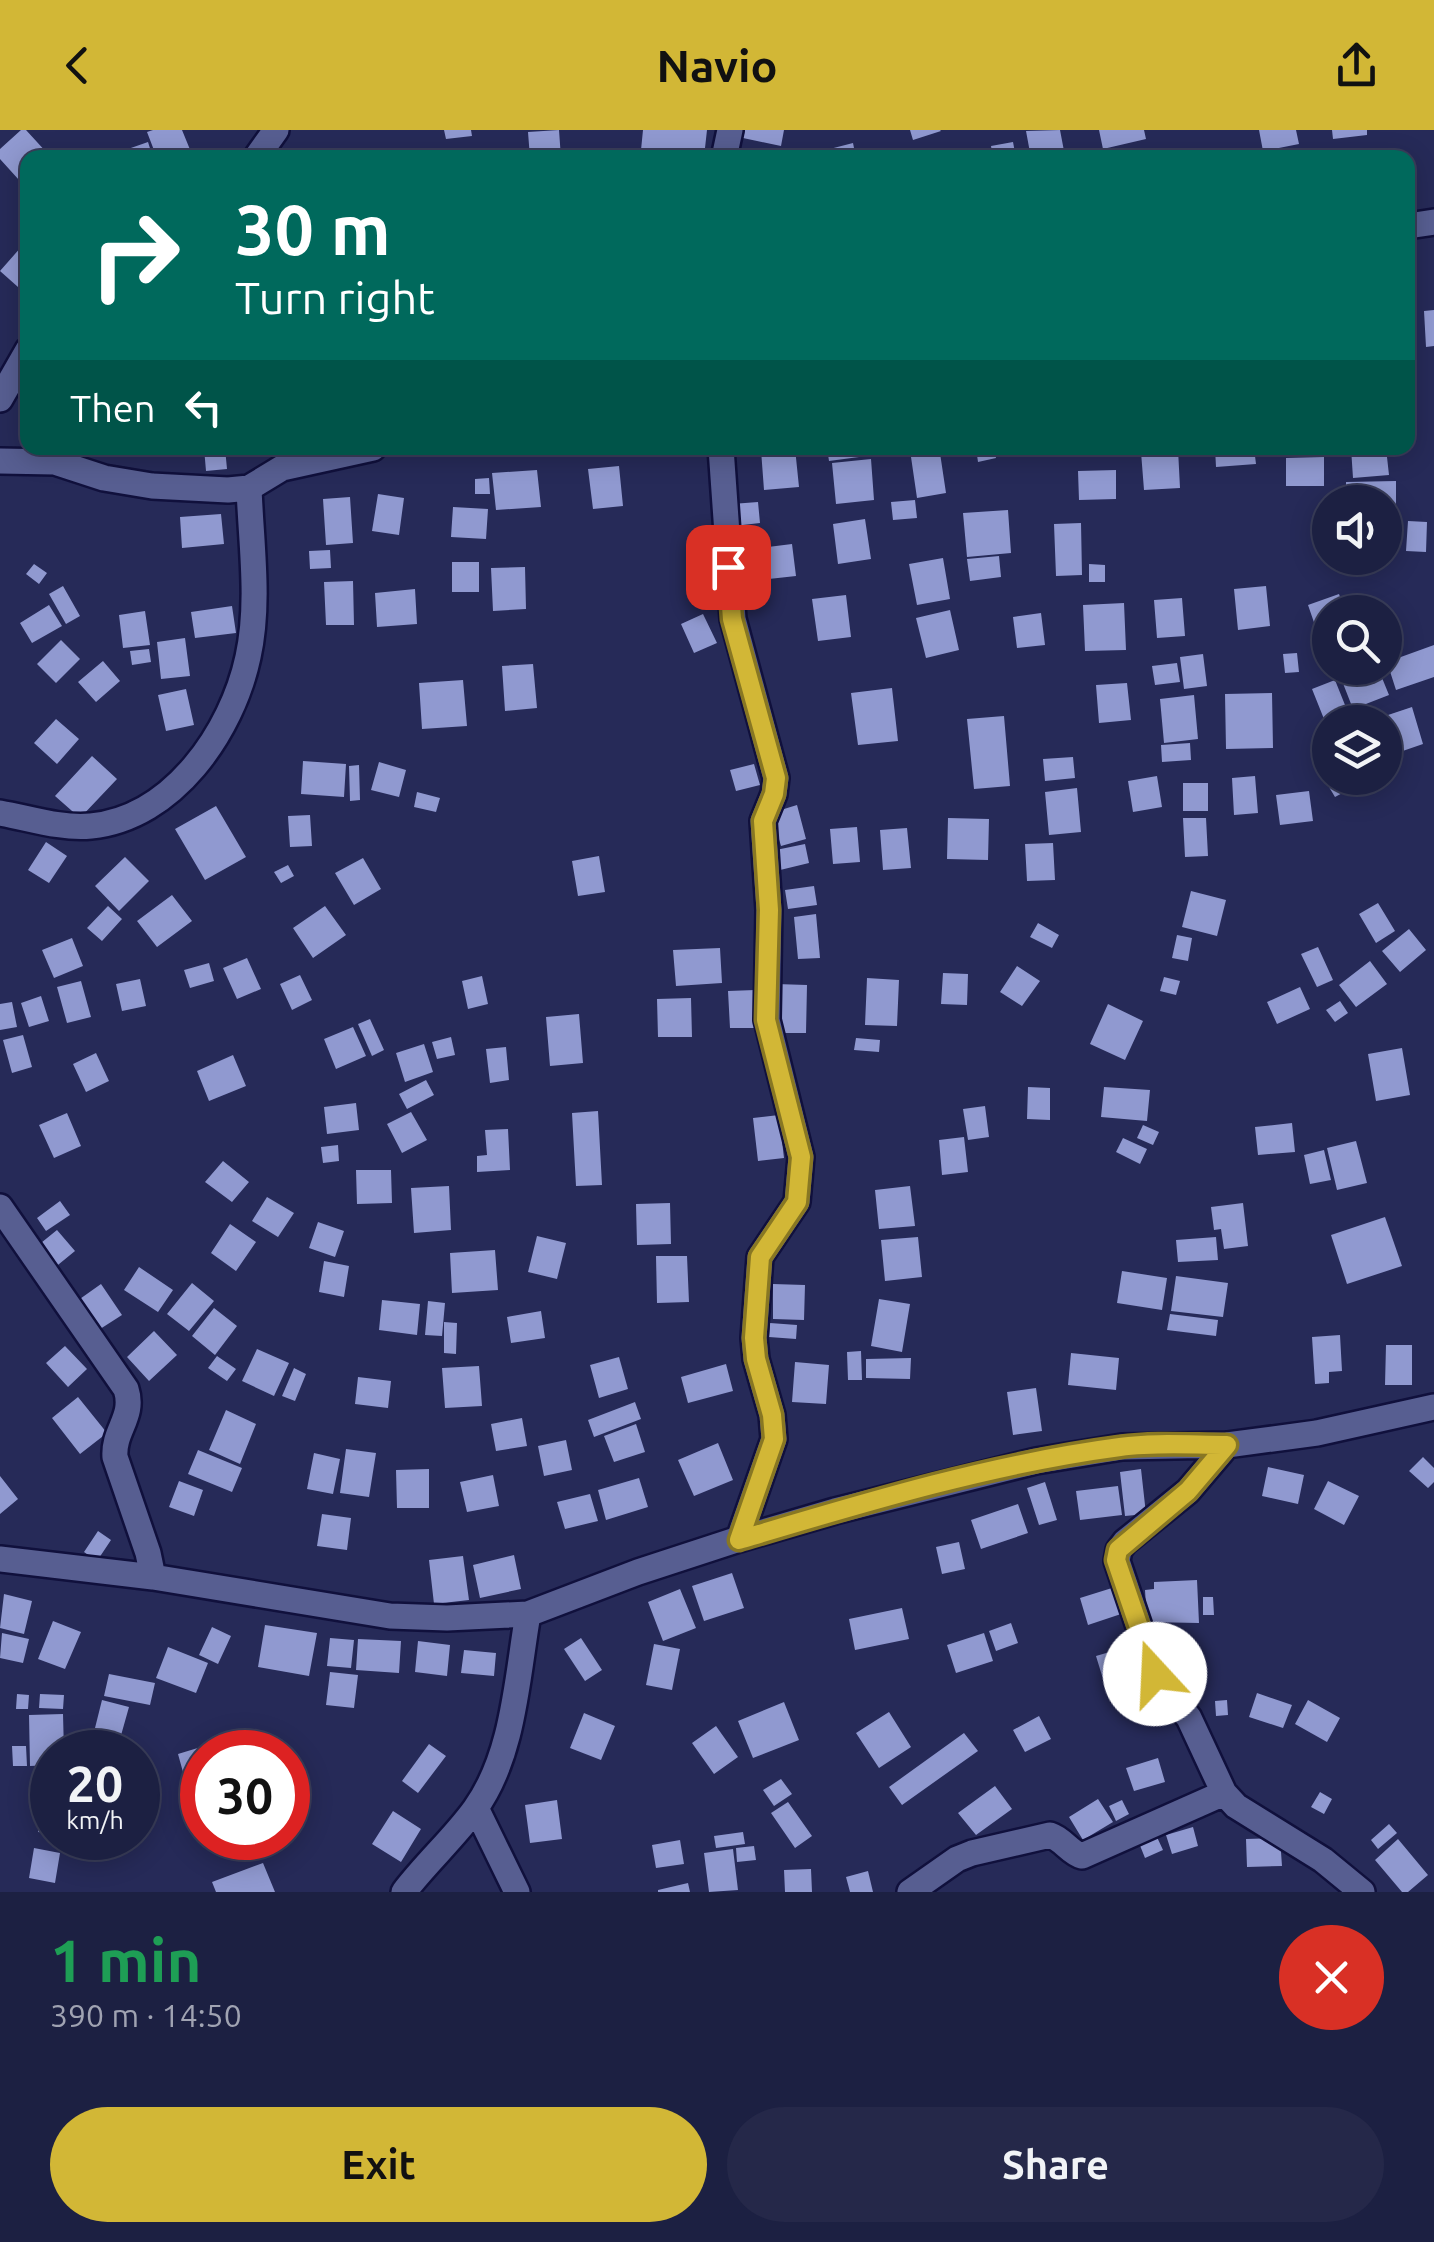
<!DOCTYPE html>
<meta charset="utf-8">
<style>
:root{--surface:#1c2042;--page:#252849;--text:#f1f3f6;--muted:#a0a3b2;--line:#3a3e5b;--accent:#d2b736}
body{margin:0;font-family:Ubuntu,sans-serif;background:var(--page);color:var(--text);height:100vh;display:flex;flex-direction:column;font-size:38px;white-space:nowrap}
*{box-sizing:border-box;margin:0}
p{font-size:32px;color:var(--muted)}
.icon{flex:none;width:55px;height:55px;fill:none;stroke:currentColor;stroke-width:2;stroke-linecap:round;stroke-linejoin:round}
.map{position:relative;height:1762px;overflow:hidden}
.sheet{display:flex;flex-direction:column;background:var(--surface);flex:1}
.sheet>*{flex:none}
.guide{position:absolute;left:20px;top:20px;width:1395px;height:305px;border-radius:20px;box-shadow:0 5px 25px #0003,0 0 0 2px var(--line);background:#00695c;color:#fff;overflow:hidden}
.tools{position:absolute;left:1312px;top:355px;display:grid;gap:20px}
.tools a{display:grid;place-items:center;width:90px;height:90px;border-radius:50%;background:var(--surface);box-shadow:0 5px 25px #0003,0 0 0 2px var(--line);font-size:50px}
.speed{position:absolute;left:30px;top:1600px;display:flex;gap:20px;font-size:50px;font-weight:700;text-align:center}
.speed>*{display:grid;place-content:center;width:130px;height:130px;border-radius:50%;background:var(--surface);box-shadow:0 5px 25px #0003,0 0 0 2px var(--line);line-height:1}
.speed small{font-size:25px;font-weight:400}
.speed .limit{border:15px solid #d22;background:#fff;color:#111}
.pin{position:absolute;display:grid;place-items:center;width:85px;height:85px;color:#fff;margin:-42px;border-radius:20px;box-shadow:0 5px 15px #0006}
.me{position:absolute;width:110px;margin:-55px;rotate:340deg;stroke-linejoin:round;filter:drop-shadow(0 0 8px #0008)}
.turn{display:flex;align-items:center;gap:35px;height:210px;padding:0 50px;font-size:45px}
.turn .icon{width:130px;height:130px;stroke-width:2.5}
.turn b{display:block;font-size:70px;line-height:85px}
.then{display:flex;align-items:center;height:95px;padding:0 50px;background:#0003;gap:20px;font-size:38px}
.round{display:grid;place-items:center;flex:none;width:105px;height:105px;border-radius:52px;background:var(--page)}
.headline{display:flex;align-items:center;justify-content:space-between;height:170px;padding:0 50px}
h1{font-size:60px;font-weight:600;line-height:75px;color:#1e9e55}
.action{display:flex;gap:20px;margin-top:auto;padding:20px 50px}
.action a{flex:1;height:115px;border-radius:60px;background:var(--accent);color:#111;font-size:40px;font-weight:600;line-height:115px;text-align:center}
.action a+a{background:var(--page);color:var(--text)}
header{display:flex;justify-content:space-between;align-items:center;height:130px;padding:0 50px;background:var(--accent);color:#111;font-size:45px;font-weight:600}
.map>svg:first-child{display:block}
.building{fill:#9099d0}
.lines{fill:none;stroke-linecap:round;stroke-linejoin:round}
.minor-casing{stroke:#10103c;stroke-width:30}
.minor{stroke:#575e91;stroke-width:25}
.route-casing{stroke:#887723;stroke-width:25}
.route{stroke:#d2b736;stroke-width:18}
</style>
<header><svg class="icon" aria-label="back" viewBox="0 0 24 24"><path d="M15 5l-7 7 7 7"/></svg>Navio<svg class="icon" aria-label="share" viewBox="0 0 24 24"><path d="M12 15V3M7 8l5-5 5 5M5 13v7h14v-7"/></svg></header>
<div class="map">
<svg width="1434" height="1762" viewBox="0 0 1434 1762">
<rect width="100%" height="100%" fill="#262a58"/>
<!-- building -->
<path class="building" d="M21 0H26L48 24 44 28H28V42L19 50 0 29V19Z
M153 0H182L191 22 178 28H157L147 2Z
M444 0H471L472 6 446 9Z
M559 0 561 28H530L528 2Z
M643 0H707L704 27 641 20Z
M745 0H784L781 16 743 8Z
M910 0H940L941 1 913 10Z
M1060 0 1064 21 1031 28 1026 1Z
M1099 0H1144L1146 9 1103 19Z
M1259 0H1296L1299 14 1263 21Z
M1332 0H1367V5L1333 9Z
M148 12 153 28H131L128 19Z
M1013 12 1016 28H993L991 16Z
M853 13 856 28H824L822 21Z
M380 19V28H344V22Z
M22 116 28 120V146L18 157 0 141Z
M1434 180V216L1426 217 1424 181Z
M204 318H225L227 339 206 341Z
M489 318H524V323L489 326Z
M649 318H678L679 324 650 327Z
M795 318 799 357 764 360 761 320Z
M827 318H873L874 325 829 331Z
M976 318H994L996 328 978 332Z
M1215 318H1254L1256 334 1216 337Z
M1351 318H1386L1389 345 1353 348Z
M1178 319 1180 358 1144 360 1141 322Z
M940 323 946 363 917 368 911 327Z
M1324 327V356H1286V328Z
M871 329 874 370 836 374 832 333Z
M619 336 623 376 593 379 588 339Z
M537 340 541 377 496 380 492 343Z
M1116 340V369L1079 370 1078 341Z
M489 348 490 364H475V349Z
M1396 351V378H1385V372H1346V352Z
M378 364 404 368 399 405 372 401Z
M350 367 353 413 326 415 323 369Z
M915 370 917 388 893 390 891 372Z
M758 372 760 393 734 396 732 374Z
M453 377 488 379 486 409 451 407Z
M1008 380 1011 423 967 427 963 383Z
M221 384 224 414 182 418 180 387Z
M865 389 871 429 838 434 833 394Z
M1408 391 1427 392 1426 422 1406 421Z
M1081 393 1082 445 1056 446 1054 394Z
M792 414 796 446 740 452 736 421Z
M330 420 331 438 310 439 309 421Z
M999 426 1001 447 970 451 967 429Z
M943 428 950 469 917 475 909 434Z
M452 432H479V462H452Z
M34 434 47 443 39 454 26 444Z
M1089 434 1105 435V452H1089Z
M525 437 526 479 493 481 491 438Z
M717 442 719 466 689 469 687 445Z
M353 451 354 495H326L324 452Z
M63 456 80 486 66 494 49 464Z
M1266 456 1270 496 1238 500 1234 459Z
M415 459 417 494 377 497 375 463Z
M1339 464 1345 482H1330V500L1318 504 1308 475Z
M846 465 851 507 818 511 812 469Z
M1182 468 1185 506 1157 508 1154 470Z
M1124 473 1126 520 1085 521 1083 475Z
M49 475 62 496 32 513 20 493Z
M232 476 236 503 195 508 191 482Z
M950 480 959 520 926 528 916 488Z
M145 481 150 515 123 518 119 485Z
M1041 483 1045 515 1017 518 1013 487Z
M703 484 717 513 694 523 681 494Z
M185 508 190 546 161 549 157 512Z
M61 510 80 529 56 553 37 534Z
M1434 515V547L1396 560 1387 532Z
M149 519 151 532 132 535 130 521Z
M1297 523 1299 542 1285 543 1283 524Z
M1203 524 1207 556 1184 559 1180 527Z
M103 531 120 551 96 572 78 552Z
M1177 533 1180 552 1155 555 1152 536Z
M533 534 537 578 505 581 502 536Z
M1337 538H1378L1389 565 1353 579Z
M463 550 467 596 422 599 419 553Z
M1335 550 1347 580 1324 589 1312 559Z
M1127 553 1131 590 1099 593 1096 555Z
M892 558 898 611 858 615 851 563Z
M186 559 194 595 166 601 158 565Z
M1272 563 1273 618 1226 619 1225 564Z
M1194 565 1198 609 1164 613 1160 569Z
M1412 577 1423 614 1394 624 1382 587Z
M1004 586 1010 656 974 659 967 589Z
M56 589 79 609 57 634 34 613Z
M1190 613 1191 630 1162 632 1161 615Z
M92 626 117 649 80 688 55 666Z
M1073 627 1075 648 1045 651 1043 629Z
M303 631 346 634 344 667 301 664Z
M379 632 406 640 399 667 371 660Z
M754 634 760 655 736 661 730 640Z
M359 635 360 670 350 671 349 636Z
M1157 646 1162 677 1133 682 1128 651Z
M1255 646 1258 683 1234 685 1232 648Z
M1342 650 1348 660 1335 667 1329 657Z
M1183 653H1208V681H1183Z
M1077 658 1081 702 1049 705 1045 662Z
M1309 661 1313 691 1280 695 1276 665Z
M417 662 440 668 436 682 414 677Z
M797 675 806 709 781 716 771 683Z
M216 676 246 727 205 750 175 699Z
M310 685 312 716 290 717 288 686Z
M948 688 989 689 988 730 947 729Z
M1183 688H1206L1208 726 1185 727Z
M857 697 860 732 833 734 830 699Z
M907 698 911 738 883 740 880 700Z
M46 712 67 726 49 753 28 740Z
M1053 713 1055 750 1027 751 1025 714Z
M805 714 809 733 776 741 771 721Z
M599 726 605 762 578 766 572 731Z
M125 727 149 751 119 781 95 756Z
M363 728 381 759 354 775 335 743Z
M288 735 294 746 281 753 274 742Z
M814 756 817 775 788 779 785 760Z
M1191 761 1226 770 1217 806 1182 797Z
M172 765 192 791 157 817 137 791Z
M1378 773 1395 801 1376 813 1359 784Z
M108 776 122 789 102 811 87 798Z
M325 776 346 805 313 828 293 798Z
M816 784 820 828 798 829 794 787Z
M1038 793 1059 805 1052 818 1030 807Z
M1409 799 1426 820 1400 842 1382 821Z
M1177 805 1192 808 1188 831 1172 828Z
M72 808 83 836 54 848 42 820Z
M1318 817 1333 850 1317 857 1301 824Z
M720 818 722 853 676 856 673 820Z
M247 828 261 859 237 869 223 838Z
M1370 831 1387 854 1356 877 1339 855Z
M209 833 214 851 190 858 184 840Z
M1017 836 1040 851 1022 876 1000 862Z
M943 843 968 844 967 875 941 874Z
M300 845 312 870 292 880 280 854Z
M482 846 488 874 468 879 462 851Z
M1164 847 1180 851 1176 865 1160 861Z
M867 848 899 850 897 896 865 895Z
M140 849 146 876 122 881 116 854Z
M81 851 91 887 67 893 57 857Z
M776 854 807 855 806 903H775Z
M1300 857 1310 879 1277 894 1267 872Z
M755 860 756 898H730L728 861Z
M41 866 49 891 29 897 21 873Z
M691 868 692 907H658L657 869Z
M1340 871 1348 883 1335 892 1326 880Z
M12 872 17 897 0 900V874Z
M1108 874 1143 891 1125 930 1090 914Z
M579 884 583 933 550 936 546 887Z
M370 889 384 920 372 926 358 894Z
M353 897 366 926 336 939 324 909Z
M23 905 32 937 12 943 3 910Z
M451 907 455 925 437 929 432 912Z
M856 908 880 910 879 922 854 920Z
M424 914 433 942 405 952 396 923Z
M506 917 509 950 490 953 486 919Z
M1402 918 1410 965 1376 971 1368 924Z
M96 923 109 951 86 962 73 934Z
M233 925 246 956 209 971 197 941Z
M426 950 434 965 407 979 399 964Z
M1028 957 1050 958V990L1027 989Z
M1104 957 1150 960 1147 991 1101 987Z
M356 973 359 1000 327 1004 324 977Z
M985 976 989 1007 968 1010 963 979Z
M598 981 602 1055 576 1056 572 983Z
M411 982 427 1010 402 1023 387 994Z
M67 983 81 1016 54 1028 39 995Z
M779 985 784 1028 758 1031 753 988Z
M1292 993 1295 1022 1258 1025 1255 997Z
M1143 995 1159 1002 1153 1015 1137 1008Z
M508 999 510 1040 477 1042V1026L487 1025 485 1000Z
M964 1007 968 1042 942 1045 939 1010Z
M1123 1008 1147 1019 1140 1034 1116 1022Z
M1356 1011 1367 1053 1337 1060 1327 1018Z
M338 1015 339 1031 323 1033 321 1017Z
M1324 1020 1331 1050 1310 1054 1304 1025Z
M223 1031 249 1052 232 1072 205 1052Z
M356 1040H391L392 1073 357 1074Z
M449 1056 451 1100 414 1103 411 1058Z
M910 1056 915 1096 879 1099 875 1060Z
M267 1067 294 1083 278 1107 252 1091Z
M60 1071 70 1085 46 1101 37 1088Z
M670 1073 671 1114 637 1115 636 1074Z
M1243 1073 1248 1116 1224 1119 1221 1099 1214 1100 1211 1077Z
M1385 1087 1402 1136 1347 1154 1331 1105Z
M318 1092 344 1101 335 1127 309 1118Z
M230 1094 256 1112 236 1141 211 1123Z
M57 1100 75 1121 53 1139 36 1117Z
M537 1106 566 1113 557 1149 528 1142Z
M918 1107 922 1147 885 1151 881 1110Z
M1216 1107 1218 1130 1178 1132 1176 1110Z
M495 1120 498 1160 452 1163 450 1123Z
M656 1126H687L689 1172 657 1173Z
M324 1131 349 1136 344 1167 319 1162Z
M139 1137 173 1160 158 1182 124 1160Z
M1122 1141 1167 1148 1162 1180 1117 1173Z
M1176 1146 1228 1153 1223 1187 1171 1181Z
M192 1153 214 1171 189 1201 167 1184Z
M101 1154 122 1185 97 1201 77 1171Z
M773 1154 805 1155 804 1190 773 1189Z
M879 1169 910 1174 902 1222 871 1216Z
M382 1170 420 1174 417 1205 379 1200Z
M428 1171 445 1173 442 1206 425 1205Z
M214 1178 237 1196 215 1225 192 1206Z
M541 1181 545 1208 511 1213 507 1187Z
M1170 1184 1218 1190 1216 1206 1167 1200Z
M444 1192 457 1193 456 1224 444 1223Z
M770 1193 797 1195 796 1209 769 1207Z
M154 1201 177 1225 149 1251 127 1227Z
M1340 1205 1342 1241 1329 1242V1253L1315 1254 1312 1207Z
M1386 1215H1412V1255H1385Z
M65 1216 87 1239 68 1257 46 1233Z
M257 1219 289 1233 274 1266 242 1251Z
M861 1221 862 1250H848L847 1222Z
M1071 1223 1119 1228 1116 1260 1068 1255Z
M217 1226 236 1239 227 1251 208 1238Z
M619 1227 628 1259 599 1268 590 1235Z
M911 1228 910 1249 866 1248V1229Z
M795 1232 829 1235 826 1274 792 1272Z
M726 1234 733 1261 688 1273 681 1247Z
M479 1236 482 1276 445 1278 442 1238Z
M294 1238 306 1244 295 1271 282 1266Z
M358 1247 391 1251 388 1278 355 1274Z
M1036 1258 1042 1301 1013 1305 1007 1262Z
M78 1267 107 1303 80 1324 52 1288Z
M635 1272 641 1289 594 1307 588 1290Z
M226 1280 256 1294 240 1334 209 1320Z
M522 1288 527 1316 496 1321 491 1294Z
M636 1294 645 1322 614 1332 604 1306Z
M566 1310 572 1340 544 1346 538 1316Z
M718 1313 733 1350 694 1366 678 1330Z
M346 1319 376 1323 369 1367 340 1363Z
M198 1320 242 1338 232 1362 188 1344Z
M314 1323 340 1329 333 1364 307 1359Z
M1423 1327 1434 1338V1352L1428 1358 1409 1341Z
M1268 1337 1304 1345 1298 1374 1262 1366Z
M429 1339V1378H397L396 1340Z
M1141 1339 1146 1384 1125 1386 1120 1342Z
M493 1345 499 1376 467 1382 460 1352Z
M0 1346 18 1369 0 1384Z
M639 1348 648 1377 606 1390 598 1360Z
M179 1351 203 1360 194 1386 169 1377Z
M1328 1351 1359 1366 1344 1395 1314 1379Z
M1045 1352 1057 1390 1039 1395 1027 1358Z
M1118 1356 1122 1385 1080 1390 1076 1361Z
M590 1364 598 1391 565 1399 557 1372Z
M1018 1374 1028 1403 981 1419 971 1390Z
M322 1384 351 1388 347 1420 317 1416Z
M98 1401 111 1410 97 1431 84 1422Z
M959 1412 965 1439 942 1444 936 1417Z
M514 1425 521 1459 480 1468 473 1435Z
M463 1426 469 1470 434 1474 429 1430Z
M732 1443 744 1478 704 1491 692 1456Z
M1197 1450 1199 1493 1147 1492 1145 1460 1154 1459V1452Z
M1112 1458 1121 1484 1088 1495 1080 1468Z
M680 1459 696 1498 663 1511 648 1472Z
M4 1464 32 1471 24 1504 0 1498Z
M1203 1467H1213L1214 1485H1203Z
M902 1478 909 1509 855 1520 849 1489Z
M53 1491 81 1502 65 1539 38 1529Z
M1011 1493 1018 1513 996 1521 989 1501Z
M265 1495 317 1503 309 1546 258 1537Z
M212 1497 231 1506 218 1534 199 1525Z
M2 1503 29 1509 23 1533 0 1528Z
M984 1503 993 1531 956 1543 947 1515Z
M330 1508 354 1510 351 1538 327 1536Z
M581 1508 602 1540 585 1551 564 1519Z
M358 1509 401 1511 399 1543 356 1540Z
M418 1511 450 1515 447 1546 415 1542Z
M654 1514 680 1519 672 1560 646 1555Z
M1130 1516 1141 1552 1107 1562 1096 1526Z
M168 1517 208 1533 196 1563 156 1548Z
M464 1520 496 1523 494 1546 461 1543Z
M330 1542 358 1545 354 1578 326 1575Z
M109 1544 155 1553 150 1575 104 1566Z
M1257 1563 1292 1575 1283 1598 1249 1587Z
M17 1564 29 1565 28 1579H16Z
M40 1564 64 1565 63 1579 39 1578Z
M102 1570 129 1577 118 1616 92 1610Z
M1227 1570 1228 1585 1216 1586 1215 1571Z
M1308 1570 1340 1588 1327 1612 1295 1594Z
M784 1572 799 1610 753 1628 738 1591Z
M889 1582 911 1617 879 1638 856 1603Z
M584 1583 615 1596 601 1630 570 1618Z
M63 1584 64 1622H52V1635L30 1636 29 1585Z
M1039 1586 1051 1609 1025 1622 1013 1600Z
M716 1596 738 1627 714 1644 692 1613Z
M964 1603 978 1621 902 1675 889 1657Z
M274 1608 277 1622H250L248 1614Z
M429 1614 446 1626 418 1663 402 1651Z
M12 1616H26L27 1636H13Z
M201 1617 202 1649 186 1653 178 1624Z
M1158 1628 1165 1652 1134 1661 1126 1638Z
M138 1648H153V1690H138Z
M781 1649 792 1664 774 1676 763 1660Z
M995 1656 1012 1679 976 1705 958 1683Z
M44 1657 52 1659V1704L38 1702Z
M1320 1662 1332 1669 1324 1684 1311 1677Z
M1098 1669 1113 1692 1083 1710 1069 1687Z
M557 1670 562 1709 530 1713 525 1675Z
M1122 1670 1129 1684 1116 1691 1109 1676Z
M788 1672 812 1706 795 1718 771 1683Z
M393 1681 421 1699 401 1732 372 1714Z
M1389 1694 1397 1703 1378 1719 1371 1710Z
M1193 1697 1198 1716 1172 1724 1166 1705Z
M743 1702 745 1714 716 1718 714 1706Z
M1156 1705 1163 1720 1145 1728 1139 1713Z
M1280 1708 1282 1736 1247 1737 1246 1709Z
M1398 1709 1428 1745 1408 1762H1402L1375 1730Z
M680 1710 684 1734 656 1738 652 1715Z
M754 1716 756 1730 737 1732 736 1718Z
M34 1718 60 1723 55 1753 29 1748Z
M733 1719 738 1760 709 1762 704 1723Z
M263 1733 275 1762H216L212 1752Z
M811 1739 812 1762H785L784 1740Z
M868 1741 873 1762H850L846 1747Z
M688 1753 690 1762H658V1760Z"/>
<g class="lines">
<!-- minor casing -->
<g class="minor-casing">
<path id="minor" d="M256 28 276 0
M724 28 730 0
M1408 96 1434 92
M0 269 28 220
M721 318 733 489 776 648 774 664 763 691 769 780 767 890 801 1027 797 1072 760 1127 754 1208 756 1229 772 1285 774 1309 739 1409
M0 331 55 332 104 348 152 356 228 360 249 358 282 338 373 318
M0 683C29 688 61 699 91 696 173 688 232 602 248 527 260 473 251 413 249 358
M0 1077 126 1259C135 1287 113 1300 115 1327L148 1423 153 1447
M1227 1315 1188 1361 1125 1412 1119 1420 1117 1431 1155 1544 1189 1588 1224 1663 1236 1676 1323 1730 1362 1762
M0 1429 153 1447 390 1486 447 1488 528 1484 638 1442 739 1409 835 1381 1036 1331 1122 1317 1227 1315 1317 1303 1434 1277
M476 1678 517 1762
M404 1762C426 1733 454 1708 475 1679 514 1625 517 1547 528 1484
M910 1762 957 1729 972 1723 1050 1705C1063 1709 1070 1723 1082 1726L1224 1663"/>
</g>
<!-- minor -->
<use href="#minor" class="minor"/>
</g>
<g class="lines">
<!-- route casing -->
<g class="route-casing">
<path id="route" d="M728 437 732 489 776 648 774 664 763 691 769 780 766 890 801 1027 797 1072 760 1127 754 1208 756 1229 772 1285 774 1309 739 1410C863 1373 991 1334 1120 1317 1155 1312 1192 1315 1227 1315L1188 1361 1118 1420 1116 1430 1155 1544"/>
</g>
<!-- route -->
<use href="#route" class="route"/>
</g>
</svg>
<div class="tools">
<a><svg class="icon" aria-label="sound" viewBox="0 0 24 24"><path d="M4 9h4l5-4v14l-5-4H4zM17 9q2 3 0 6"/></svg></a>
<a><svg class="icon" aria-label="search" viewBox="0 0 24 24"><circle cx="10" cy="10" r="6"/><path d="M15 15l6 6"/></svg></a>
<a><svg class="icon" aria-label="layers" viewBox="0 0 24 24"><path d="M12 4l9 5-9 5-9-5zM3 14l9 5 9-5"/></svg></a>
</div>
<div class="speed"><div>20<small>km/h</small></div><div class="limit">30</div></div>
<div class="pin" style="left:728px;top:437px;background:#d93025"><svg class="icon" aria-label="arrive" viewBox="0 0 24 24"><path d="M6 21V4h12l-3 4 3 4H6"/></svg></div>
<svg class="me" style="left:1155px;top:1544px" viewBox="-20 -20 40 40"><circle r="19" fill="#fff"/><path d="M0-13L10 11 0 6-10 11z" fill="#d2b736"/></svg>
<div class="guide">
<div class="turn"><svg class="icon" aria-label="right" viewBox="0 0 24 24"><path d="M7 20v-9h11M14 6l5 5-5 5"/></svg><div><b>30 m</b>Turn right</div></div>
<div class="then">Then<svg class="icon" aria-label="left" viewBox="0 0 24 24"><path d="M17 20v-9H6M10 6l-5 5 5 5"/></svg></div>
</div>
</div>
<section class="sheet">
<div class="headline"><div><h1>1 min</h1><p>390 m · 14:50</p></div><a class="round" style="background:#d93025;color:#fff"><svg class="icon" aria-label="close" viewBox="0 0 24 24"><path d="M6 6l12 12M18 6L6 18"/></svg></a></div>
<div class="action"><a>Exit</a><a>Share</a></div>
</section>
